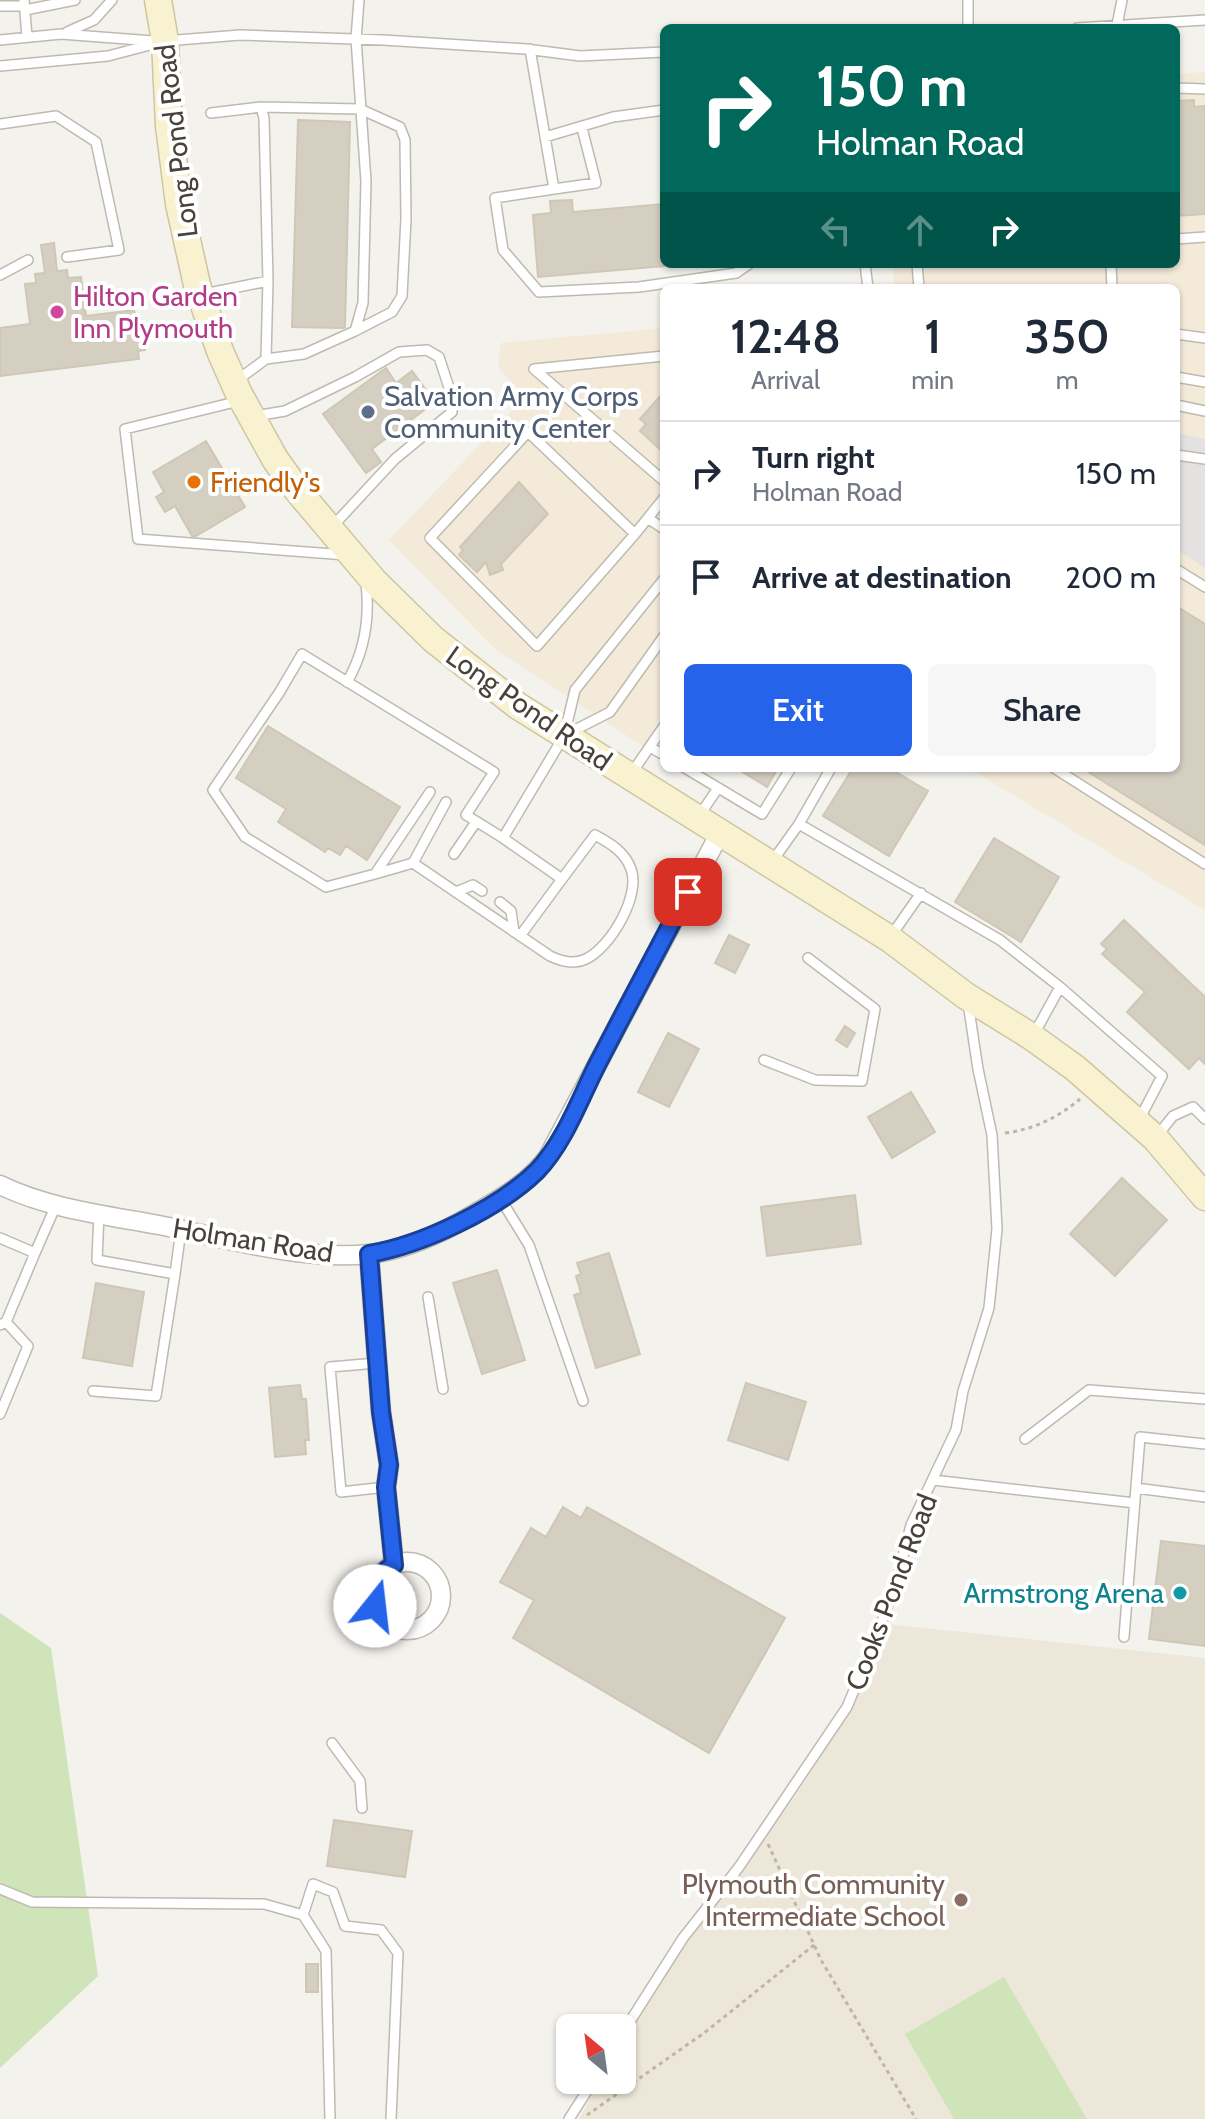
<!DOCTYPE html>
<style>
:root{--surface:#fff;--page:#f6f6f7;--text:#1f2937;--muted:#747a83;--line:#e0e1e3;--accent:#2563eb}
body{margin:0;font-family:Cabin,sans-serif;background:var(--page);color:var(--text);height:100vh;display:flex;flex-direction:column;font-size:30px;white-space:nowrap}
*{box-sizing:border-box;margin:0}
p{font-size:26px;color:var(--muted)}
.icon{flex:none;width:44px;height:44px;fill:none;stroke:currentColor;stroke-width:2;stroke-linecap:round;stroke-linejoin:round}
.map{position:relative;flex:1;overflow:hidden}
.side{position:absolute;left:660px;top:284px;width:520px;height:488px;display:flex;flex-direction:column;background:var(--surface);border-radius:12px;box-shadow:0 2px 6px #0004}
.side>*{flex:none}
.banner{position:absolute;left:660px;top:24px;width:520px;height:244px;border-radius:12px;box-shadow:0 2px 6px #0004;background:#00695c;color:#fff;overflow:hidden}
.needle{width:52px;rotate:331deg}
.fabs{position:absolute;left:556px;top:2014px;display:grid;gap:16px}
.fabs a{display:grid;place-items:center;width:80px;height:80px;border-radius:12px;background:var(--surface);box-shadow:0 2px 6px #0004;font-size:40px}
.pin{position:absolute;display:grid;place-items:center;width:68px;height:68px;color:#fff;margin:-34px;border-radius:16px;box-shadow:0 4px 12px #0006}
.me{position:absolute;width:88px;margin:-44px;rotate:16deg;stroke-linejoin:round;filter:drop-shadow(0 0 6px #0008)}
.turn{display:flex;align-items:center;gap:28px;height:168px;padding:0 24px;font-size:36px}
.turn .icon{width:104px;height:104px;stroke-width:2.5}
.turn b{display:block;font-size:56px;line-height:68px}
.lanes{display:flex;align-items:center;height:76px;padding:0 24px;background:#0003;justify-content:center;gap:40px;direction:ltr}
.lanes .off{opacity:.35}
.eta{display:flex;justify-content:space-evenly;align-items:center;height:136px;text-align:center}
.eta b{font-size:48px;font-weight:600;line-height:56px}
.button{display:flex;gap:16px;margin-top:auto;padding:16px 24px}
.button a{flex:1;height:92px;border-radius:12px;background:var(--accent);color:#fff;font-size:32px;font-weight:600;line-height:92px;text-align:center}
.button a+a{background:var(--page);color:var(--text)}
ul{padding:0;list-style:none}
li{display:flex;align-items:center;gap:24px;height:104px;padding:0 24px;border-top:2px solid var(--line)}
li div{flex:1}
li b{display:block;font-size:30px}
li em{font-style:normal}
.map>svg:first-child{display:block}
.commercial{fill:#f3eada}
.education{fill:#ece7d8}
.green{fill:#cfe4b9}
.parking{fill:#e4e2e0}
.building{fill:#d5cfc2;stroke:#cfc7b6;stroke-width:2}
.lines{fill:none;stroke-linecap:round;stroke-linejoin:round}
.lane-casing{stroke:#bfbaaf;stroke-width:12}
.street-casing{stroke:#bfbaaf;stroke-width:21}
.secondary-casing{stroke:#cfc5a0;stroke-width:29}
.path{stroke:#bfb6a2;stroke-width:3;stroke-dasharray:4 4;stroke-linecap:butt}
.lane{stroke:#fff;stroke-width:9}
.street{stroke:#fff;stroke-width:18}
.secondary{stroke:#f9f2d1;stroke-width:26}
.route-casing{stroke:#184099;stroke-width:20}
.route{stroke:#2563eb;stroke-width:14}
.hotel-dot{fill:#d1479c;stroke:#fff;stroke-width:3}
.service-dot{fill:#5c6f8a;stroke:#fff;stroke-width:3}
.food-dot{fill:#e8710a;stroke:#fff;stroke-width:3}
.culture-dot{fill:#0f9aa8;stroke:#fff;stroke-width:3}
.education-dot{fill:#8d6e63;stroke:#fff;stroke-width:3}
.labels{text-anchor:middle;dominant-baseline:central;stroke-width:8;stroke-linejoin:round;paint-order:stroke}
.street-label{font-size:28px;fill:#48433a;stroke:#fff}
.hotel-label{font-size:28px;fill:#b23c85;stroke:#fff;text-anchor:start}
.service-label{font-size:28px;fill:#4e5e75;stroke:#fff;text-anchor:start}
.food-label{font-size:28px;fill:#c56008;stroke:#fff;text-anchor:start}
.culture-label{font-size:28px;fill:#0d838f;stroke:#fff;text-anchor:end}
.education-label{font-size:28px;fill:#785e54;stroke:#fff;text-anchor:end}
</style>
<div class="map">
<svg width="1205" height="2119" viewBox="0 0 1205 2119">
<rect width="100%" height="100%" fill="#f4f2ec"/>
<!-- commercial -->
<path class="commercial" d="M1205 72V910L968 768H1176V288H894L893 264H1176V74Z
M664 328V711L644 747 496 650 389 540 525 397 498 367 501 343Z"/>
<!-- education -->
<path class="education" d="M886 1624 1205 1658V2119H579L601 2080H622V2043L663 1972 795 1797 856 1699Z"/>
<!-- green -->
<path class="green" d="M0 1613 51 1648 98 1976 0 2068Z
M1004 1977 1087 2119H954L905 2034Z"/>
<!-- parking -->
<path class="parking" d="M1176 433 1205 439V568L1176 549Z"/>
<!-- building -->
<path class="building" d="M1194 100V107L1205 106V214L1176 216V101Z
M298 120 350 122 345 327 343 328 292 327Z
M572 200 573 212 664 204V266L538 277 533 215 551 213 550 201Z
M54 243 57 271 67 270 68 278 81 277 86 316 134 310 135 315H140L145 350 138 351 139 359 0 376V328L30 324 25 284 36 283 35 274 45 273 41 245Z
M386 368 396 383 412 371 435 402 372 449 381 462 366 473 323 414Z
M664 392V453L640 431 646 424 640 419Z
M206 441 245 507 196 536H192L175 506 165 512 156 497 164 492 153 472Z
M519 482 548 514 501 564 503 570 490 575 486 562 477 572 459 555 463 550 460 547Z
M1176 606 1205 624V845L1082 768H1176Z
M268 726 400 807 367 860 346 846 340 855 328 848 325 852 278 822 286 809 236 778Z
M736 768H778L767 787Z
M853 768H889L928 791 889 856 823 816Z
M994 838 1059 877 1021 942 955 902Z
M1124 920 1205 997V1064L1199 1058 1189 1069 1127 1012 1145 992 1102 954 1107 949 1101 944Z
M729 935 749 945 735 973 715 963Z
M845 1026 855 1033 847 1047 836 1040Z
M668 1033 699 1049 669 1107 638 1092Z
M911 1092 935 1132 892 1158 868 1117Z
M1122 1178 1167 1220 1115 1276 1070 1234Z
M855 1195 861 1244 767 1256 761 1207Z
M609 1253 640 1354 596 1368 574 1295 581 1293 576 1276 581 1274 577 1263Z
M497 1270 525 1360 482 1374 453 1283Z
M96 1283 144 1292 132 1366 83 1358Z
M746 1383 806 1402 788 1460 728 1440Z
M300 1385 302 1399H306L309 1440H305L306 1454 275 1457 269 1388Z
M563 1507 581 1518 587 1507 785 1618 709 1753 513 1638 534 1600 500 1582 531 1528 546 1537Z
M1161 1541 1205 1546V1646L1149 1639Z
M334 1820 412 1831 405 1877 327 1866Z
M306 1964H318V1992H306Z"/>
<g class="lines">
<!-- lane casing -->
<g class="lane-casing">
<path id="lane" d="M24 0 27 37
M0 6H24
M25 10 75 0
M1117 25 1122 0
M968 28V0
M1077 28 1205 20
M67 32 94 20 112 0
M0 40 61 34 153 41
M530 49 554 189 495 198 503 250 539 292 639 287 736 273 749 264
M0 66 108 56 165 41 240 35 383 40 526 49 580 56 664 52
M1176 88 1205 89
M261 107 360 109 400 127 405 140 406 219 402 296 392 312 355 331
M211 113 261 107 264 118 268 281 266 359
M0 124 56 116 96 142 119 250 67 257
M545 137 613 117 664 110
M554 189 596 183 582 128
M1176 239 1205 237
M865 264 868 288
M917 264 919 288
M1111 264 1112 288
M0 275 28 260
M204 294 268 281
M1176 334 1205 338
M664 356 534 369 664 481
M1176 377 1205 382
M236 381 266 359 304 354 355 331 363 303 366 181 356 39 359 0
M239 401 125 429 138 539 346 555
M1176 405 1205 411
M255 416 285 411 355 377 399 352 427 350 439 357 453 400 452 412 395 459 332 527
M1176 455 1205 459
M649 519 664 529
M635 534 528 432 430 538 537 646 635 534 664 498
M1176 569 1205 587
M347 682C365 651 370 618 366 583
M567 734 610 712 664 636
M650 747 664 755
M685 768 762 814 791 768
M1054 768 1205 864
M631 774 664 726
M430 792 375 874 326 887 245 837 213 790 279 693 302 654 494 772 466 815 503 838 564 736 575 690 664 579
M446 802 413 863 550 956C561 961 573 965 586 959 611 947 641 895 631 869 625 852 610 843 595 835L562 879 503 838
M699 816 718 788
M799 824 1000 940 1060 987 1033 1036
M454 854 476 822
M771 863 799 824 831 768
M375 874 413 863
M456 892 473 885 482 891
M500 902 511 911 514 932
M520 936 562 879
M891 936 921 893
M1060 987 1162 1076 1139 1120
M764 1060 815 1080 862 1081 875 1009 808 958
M1157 1136 1173 1116 1193 1107 1205 1119
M500 1198 529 1245 583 1401
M99 1214 97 1260 175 1274 181 1230
M0 1238 35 1253 56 1205
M428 1297 443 1389
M0 1325 6 1322 35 1253
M377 1363 330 1367 341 1492 386 1487
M93 1391 156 1396 175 1274
M0 1414 28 1346 6 1322
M1025 1439 1089 1390 1205 1399
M933 1480 1135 1503
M1136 1488 1205 1497
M1124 1637 1140 1437 1205 1444
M332 1743 360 1781 362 1808
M0 1889 32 1902 264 1904 303 1915
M622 2034 683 1938 739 1867 847 1707 878 1633 899 1572 911 1525 956 1430 963 1391 989 1308 997 1229 992 1135 978 1069 968 1003
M330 2119 326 1951 303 1915 313 1884 333 1892 345 1926 381 1930 398 1953 391 2119
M569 2119 594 2080"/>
</g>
<!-- street casing -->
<g class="street-casing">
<path id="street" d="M0 1185C50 1209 105 1215 159 1225 224 1238 303 1261 369 1254 407 1250 444 1232 476 1213 503 1197 529 1182 548 1157L720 833
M369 1254 381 1412 389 1465 386 1487 394 1565
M373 1596a34 34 0 1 1 68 0a34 34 0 1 1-68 0Z"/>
</g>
<!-- secondary casing -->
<g class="secondary-casing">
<path id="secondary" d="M158 0 165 41 169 126 179 204 197 285 220 351 239 394 275 459 297 490 374 581 433 639 518 706 890 939 966 996 1032 1037 1075 1068 1155 1138 1205 1197"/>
</g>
<!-- path -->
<path class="path" d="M1005 1133C1035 1129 1057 1118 1080 1099
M768 1844 821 1960 916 2119
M587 2115 704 2033 814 1945"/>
<!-- lane -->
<use href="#lane" class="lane"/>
<!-- street -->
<use href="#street" class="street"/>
<!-- secondary -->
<use href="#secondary" class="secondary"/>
</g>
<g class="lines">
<!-- route casing -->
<g class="route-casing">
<path id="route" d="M375 1606C371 1588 377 1574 394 1565L386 1487 389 1465 381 1412 369 1254C422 1245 498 1209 537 1171 564 1143 580 1099 597 1065 627 1007 658 949 688 892"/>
</g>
<!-- route -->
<use href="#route" class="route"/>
</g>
<!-- markers -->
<circle class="hotel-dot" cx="57" cy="312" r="8"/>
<circle class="service-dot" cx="368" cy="412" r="8"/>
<circle class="food-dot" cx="194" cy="482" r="8"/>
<circle class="culture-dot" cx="1180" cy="1593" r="8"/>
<circle class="education-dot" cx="961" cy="1900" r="8"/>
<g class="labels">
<!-- street labels -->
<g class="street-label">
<text transform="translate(176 141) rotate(-97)">Long Pond Road</text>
<text transform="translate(529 708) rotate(35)">Long Pond Road</text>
<text transform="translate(253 1240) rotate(9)">Holman Road</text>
<text transform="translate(891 1592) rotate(-69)">Cooks Pond Road</text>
</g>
<!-- hotel labels -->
<g class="hotel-label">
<text x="73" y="296">Hilton Garden<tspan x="73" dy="32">Inn Plymouth</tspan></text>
</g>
<!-- service labels -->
<g class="service-label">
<text x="384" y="396">Salvation Army Corps<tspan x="384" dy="32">Community Center</tspan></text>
</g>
<!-- food labels -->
<g class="food-label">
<text x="210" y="482">Friendly's</text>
</g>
<!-- culture labels -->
<g class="culture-label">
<text x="1164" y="1593">Armstrong Arena</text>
</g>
<!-- education labels -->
<g class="education-label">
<text x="945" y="1884">Plymouth Community<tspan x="945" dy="32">Intermediate School</tspan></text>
</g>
</g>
</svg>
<div class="fabs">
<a><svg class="needle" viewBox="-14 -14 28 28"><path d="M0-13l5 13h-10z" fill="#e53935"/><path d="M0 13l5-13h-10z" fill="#747a83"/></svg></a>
</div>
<div class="pin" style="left:688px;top:892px;background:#d93025"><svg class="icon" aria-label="arrive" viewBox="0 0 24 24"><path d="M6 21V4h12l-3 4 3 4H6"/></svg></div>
<svg class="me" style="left:375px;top:1606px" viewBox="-20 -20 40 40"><circle r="19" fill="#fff"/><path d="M0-13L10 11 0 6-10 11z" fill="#2563eb"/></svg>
<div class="banner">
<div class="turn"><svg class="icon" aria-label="right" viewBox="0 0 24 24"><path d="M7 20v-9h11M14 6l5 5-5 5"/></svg><div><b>150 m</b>Holman Road</div></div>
<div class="lanes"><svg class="icon off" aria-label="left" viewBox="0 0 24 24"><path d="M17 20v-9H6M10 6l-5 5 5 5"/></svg><svg class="icon off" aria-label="ahead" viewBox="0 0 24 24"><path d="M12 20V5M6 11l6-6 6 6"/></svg><svg class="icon" aria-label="right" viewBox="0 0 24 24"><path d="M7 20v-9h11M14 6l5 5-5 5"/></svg></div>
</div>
<section class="side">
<div class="eta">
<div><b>12:48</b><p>Arrival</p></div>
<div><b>1</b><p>min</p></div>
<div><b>350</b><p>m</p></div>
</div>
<ul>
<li><svg class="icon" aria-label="right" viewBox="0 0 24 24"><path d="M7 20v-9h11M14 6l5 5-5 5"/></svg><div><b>Turn right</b><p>Holman Road</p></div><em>150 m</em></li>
<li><svg class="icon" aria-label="arrive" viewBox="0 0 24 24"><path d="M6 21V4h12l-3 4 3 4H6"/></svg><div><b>Arrive at destination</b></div><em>200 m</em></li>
</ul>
<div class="button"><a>Exit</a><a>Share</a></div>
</section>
</div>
